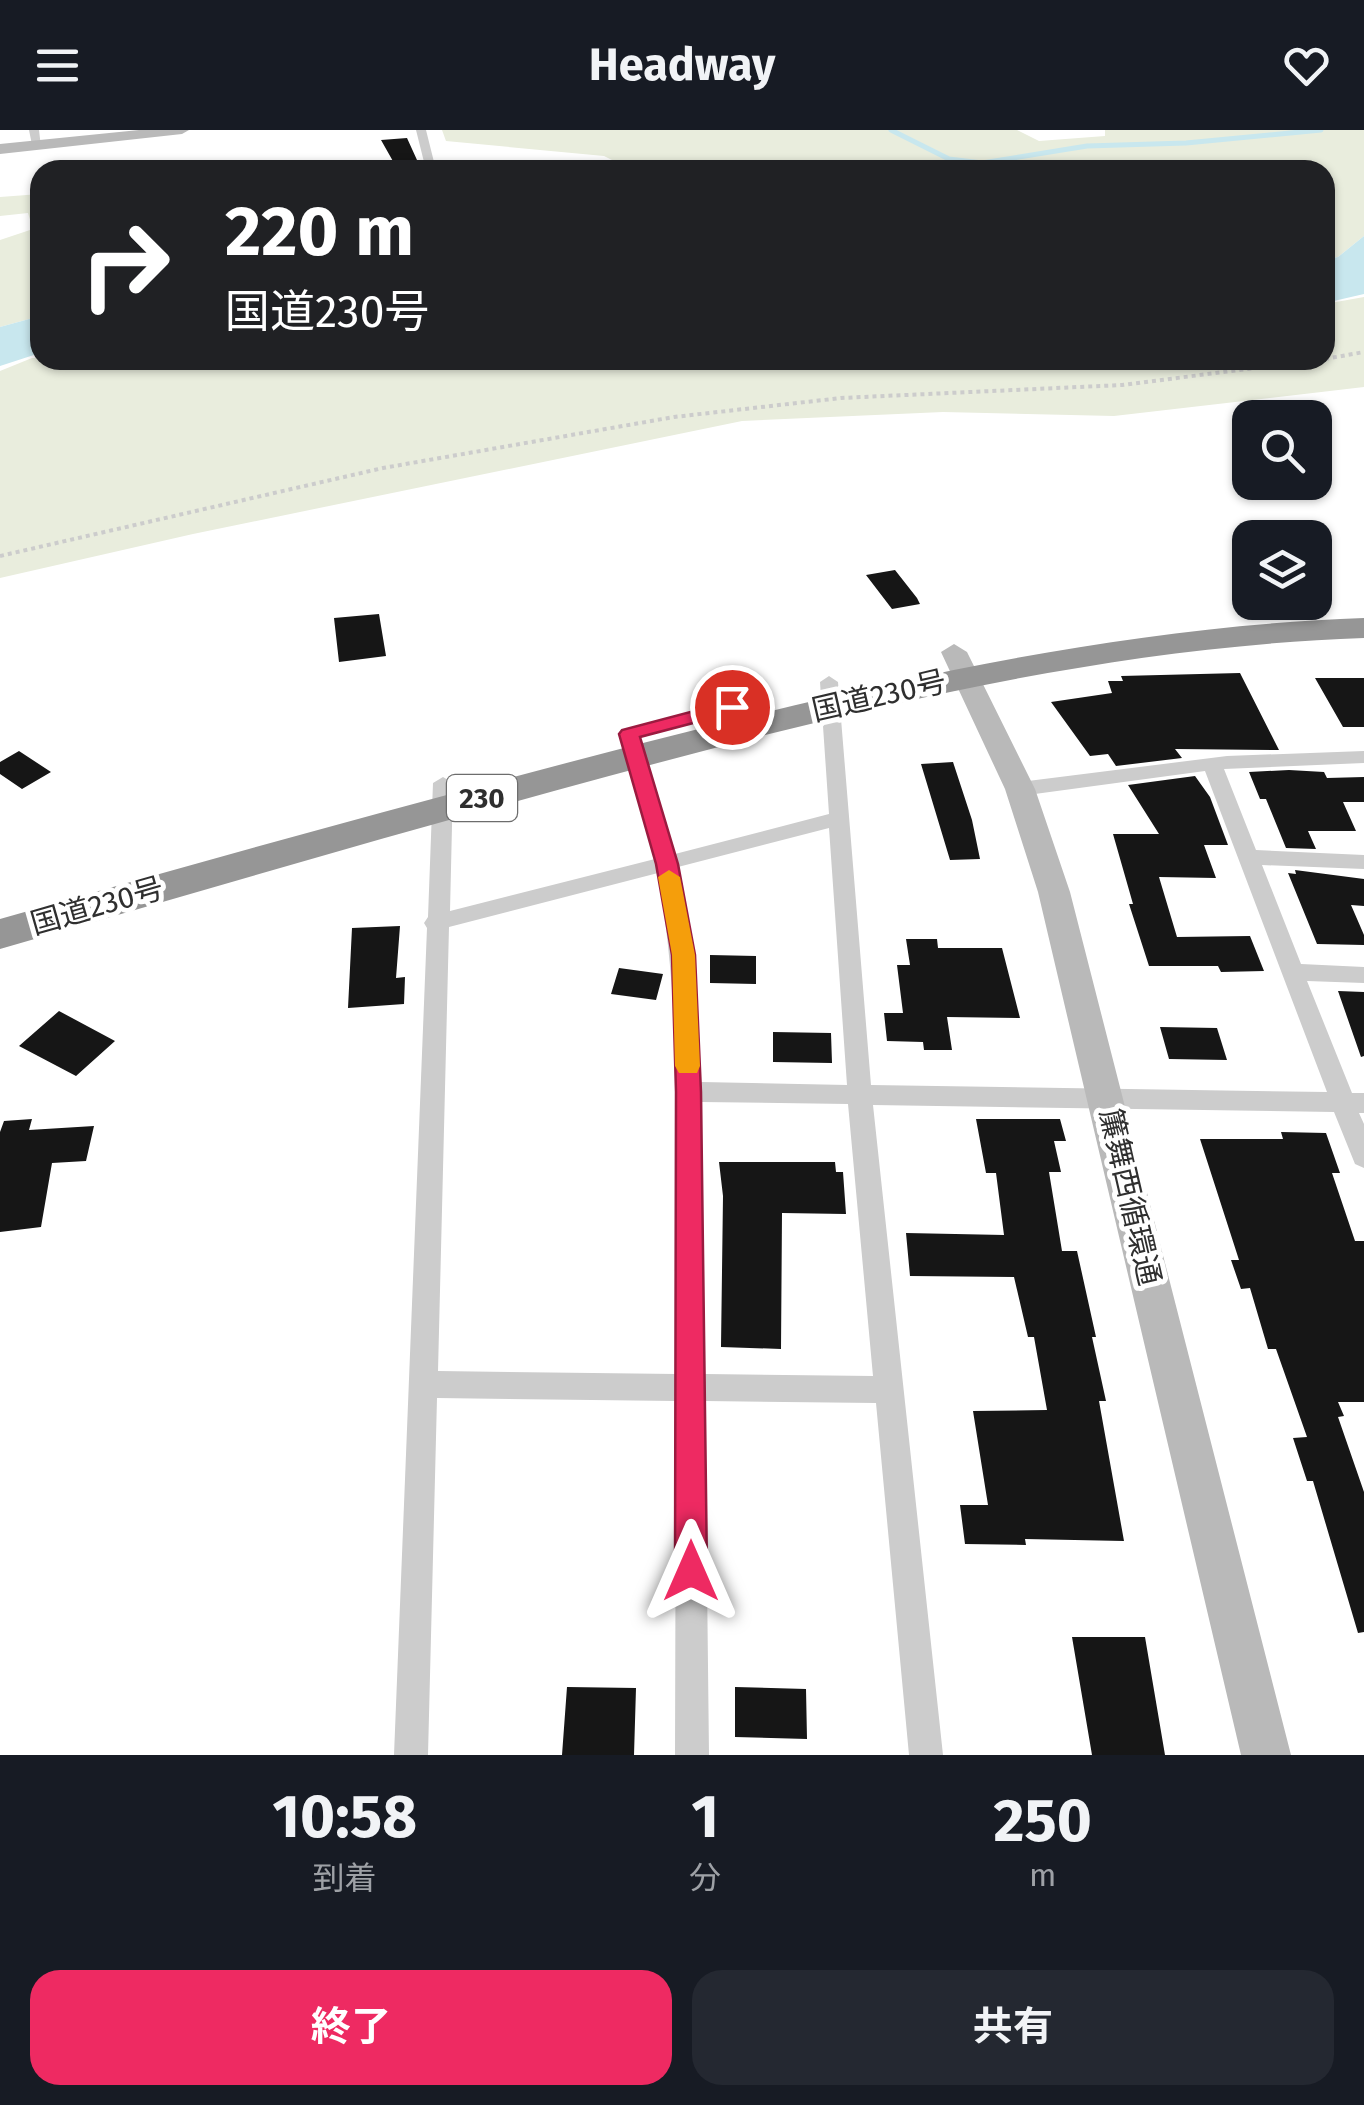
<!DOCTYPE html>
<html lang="ja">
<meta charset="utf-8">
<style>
:root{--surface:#171b24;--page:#242831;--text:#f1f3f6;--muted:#9ea1a6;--accent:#ee2a62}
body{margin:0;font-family:"Fira Sans","Noto Sans JP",sans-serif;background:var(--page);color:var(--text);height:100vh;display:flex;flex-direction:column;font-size:38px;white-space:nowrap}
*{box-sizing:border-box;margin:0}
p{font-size:32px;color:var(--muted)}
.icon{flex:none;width:55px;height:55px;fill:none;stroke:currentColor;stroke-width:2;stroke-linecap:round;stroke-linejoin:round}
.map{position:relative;height:1625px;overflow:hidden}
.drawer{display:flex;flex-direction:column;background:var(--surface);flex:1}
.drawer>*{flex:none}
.guide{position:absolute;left:30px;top:30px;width:1305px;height:210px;border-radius:30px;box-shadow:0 2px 8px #0004;background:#202124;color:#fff;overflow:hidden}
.tools{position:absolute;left:1232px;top:270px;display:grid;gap:20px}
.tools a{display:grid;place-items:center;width:100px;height:100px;border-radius:20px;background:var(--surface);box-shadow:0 2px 8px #0004;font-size:50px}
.pin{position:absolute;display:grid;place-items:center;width:85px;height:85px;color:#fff;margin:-42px;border:5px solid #fff;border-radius:50%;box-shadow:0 2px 10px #0007}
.me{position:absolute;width:110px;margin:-55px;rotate:0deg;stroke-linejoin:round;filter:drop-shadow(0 0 8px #0008)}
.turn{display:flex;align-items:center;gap:35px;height:210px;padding:0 30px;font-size:45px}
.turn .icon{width:130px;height:130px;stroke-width:2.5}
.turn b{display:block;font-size:70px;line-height:85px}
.eta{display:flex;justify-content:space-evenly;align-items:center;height:170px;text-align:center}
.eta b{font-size:60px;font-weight:700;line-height:70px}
.primary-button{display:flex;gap:20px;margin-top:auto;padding:20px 30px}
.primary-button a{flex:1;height:115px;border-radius:30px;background:var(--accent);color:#fff;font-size:40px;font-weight:700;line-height:115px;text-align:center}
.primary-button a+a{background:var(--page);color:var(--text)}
header{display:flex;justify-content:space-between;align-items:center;height:130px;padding:0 30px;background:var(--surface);font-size:45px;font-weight:700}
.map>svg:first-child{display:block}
.green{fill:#e9eddd}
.water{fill:#c8e7ee}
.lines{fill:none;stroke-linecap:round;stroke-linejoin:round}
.stream{stroke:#c8e7ee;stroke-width:5}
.building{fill:#161616}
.path{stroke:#ccc;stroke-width:4;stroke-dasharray:4 4;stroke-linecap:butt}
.street{fill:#ccc;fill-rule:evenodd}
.secondary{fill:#b9b9b9;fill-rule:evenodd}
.highway{fill:#969696;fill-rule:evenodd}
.route{fill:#ee2a62;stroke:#9b1b40;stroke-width:2.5}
.slow{fill:#f59e0b}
.labels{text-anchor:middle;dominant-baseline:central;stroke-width:10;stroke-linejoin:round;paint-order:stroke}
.shield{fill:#fff;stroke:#6d6d6d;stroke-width:2.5}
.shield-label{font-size:28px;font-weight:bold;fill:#2f2f2f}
.street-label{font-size:30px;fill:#2f2f2f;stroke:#fff}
</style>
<header><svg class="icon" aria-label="menu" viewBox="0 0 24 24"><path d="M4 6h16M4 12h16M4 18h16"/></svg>Headway<svg class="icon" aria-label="heart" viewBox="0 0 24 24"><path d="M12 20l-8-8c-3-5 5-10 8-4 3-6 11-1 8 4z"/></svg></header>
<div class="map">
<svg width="1364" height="1625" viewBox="0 0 1364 1625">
<rect width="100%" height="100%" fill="#fff"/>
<!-- green -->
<path class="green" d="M442 0H1017L1039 11 1105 6V0H1364V106L1338 127 1325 130V40H621L626 37 604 26 446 11Z
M40 64V186L0 197V110L33 99 28 83 0 86V67Z
M1364 167V257L1114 286 943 282 742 291 193 404 0 448V241L32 228 1325 230V174Z"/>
<!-- water -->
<path class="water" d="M1364 106V164L1325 173V130L1338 127Z
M40 186V223L0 236V197Z"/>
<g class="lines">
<!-- stream -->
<path class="stream" d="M891 0 949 29 982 33 1087 16 1186 13 1321 0"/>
</g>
<!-- building -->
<path class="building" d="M407 8 417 30 394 33 381 10Z
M895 440 917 468 920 474 892 479 866 445Z
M379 484 386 526 339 532 334 488Z
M1240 543 1279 620 1175 619 1182 628 1116 636 1108 624 1090 626 1051 572 1112 563 1108 551H1123L1121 546Z
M1315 548H1364V597H1343Z
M19 621 51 642 22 659 0 644V632Z
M953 632 972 690 980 729 950 730 921 634Z
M1289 640 1324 642 1327 648 1364 647V672H1343L1356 701H1308L1316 719 1286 718 1266 669H1260L1249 642Z
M1195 646 1210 667 1228 715H1204L1216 748 1159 747 1177 807 1250 806 1264 841 1221 842 1218 836H1149L1129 774H1133L1113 704H1159L1128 655Z
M1295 740 1364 749V776L1351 775 1364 805V815L1317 814 1288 743 1296 744Z
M400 796 396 848 405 847 404 874 348 878 352 798Z
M906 809H937L938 818H1002L1020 888 947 887 952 920H924L923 912 887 911 884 883H903L897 835H910Z
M710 825 756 826V854L710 853Z
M619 838 663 844 656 870 611 864Z
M1338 861 1364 862V926L1361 927Z
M59 881 115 911 76 946 19 916Z
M1160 897 1217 898 1227 930 1169 929Z
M773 902 831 903 832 933 773 932Z
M32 989 29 1000 94 996 86 1031 52 1033 41 1097 0 1102V1002L4 991Z
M976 989H1060L1066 1011H1054L1061 1042H1049L1062 1121H1077L1096 1207H1092L1106 1271H1099L1124 1411 1025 1409 1026 1415 965 1414 960 1375H988L973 1281 1047 1280 1034 1207H1028L1014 1147 910 1146 906 1103 1004 1105 996 1043H986Z
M1281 1002 1326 1003 1340 1043H1332L1355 1111H1364V1272H1338L1344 1286 1338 1287 1364 1362V1502L1358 1503 1313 1351H1307L1293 1308 1307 1307 1276 1219H1268L1250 1158 1241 1159 1231 1130H1239L1200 1009H1283Z
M719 1032H835L836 1042H843L846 1084 782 1083 781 1219 721 1217 723 1066Z
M1072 1507H1145L1165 1625H1092Z
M567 1557 636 1558 634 1625H562Z
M735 1557 806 1559 807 1609 735 1607Z"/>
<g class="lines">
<!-- path -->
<path class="path" d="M1325 229 1364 222
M0 426 383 338 674 287 841 268 1122 255 1318 230"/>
<!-- street -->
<path class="street" d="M29 0H39L41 17 32 15Z
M416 0H426L436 40H426Z
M829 546 838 552 871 955 1327 962 1205 641 1020 666 1010 659 1020 652 1227 626 1364 621V633L1224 639 1256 720 1364 725V739L1262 735 1301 834 1364 837V853L1307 851 1352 963H1364V983H1359L1364 994V1038L1355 1034 1334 982 873 975 943 1625H909L876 1273 705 1271 709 1625H675L676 1271 437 1268 428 1625H394L427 798 424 793 428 787 433 653 443 647 453 653 450 781 655 729 619 604 622 600 629 598 639 604 675 724 829 684 820 552ZM829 698 847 955 701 952 694 825 678 737ZM658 743C686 908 676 1077 676 1244L438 1241 449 797ZM701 972 848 974 873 1246 705 1244Z"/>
<!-- secondary -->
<path class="secondary" d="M139 0H189L182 4 0 24V14Z
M954 514 967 522 1035 659 1070 762 1291 1625H1241L1038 762 1005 659 941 522Z"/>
<!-- highway -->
<path class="highway" d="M1364 488V508C1105 517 858 579 609 646 406 701 203 760 0 819V789C214 728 427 669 643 613 881 552 1117 497 1364 488Z"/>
</g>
<!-- route -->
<path class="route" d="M732 571 739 573V581L640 607 678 734 695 825 701 962 707 1441 703 1453 691 1457 680 1453 675 1441 676 962 672 825 656 734 619 604 622 600Z"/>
<!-- slow -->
<path class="slow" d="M669 740 680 747 695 825 700 936 697 943H679L675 936 672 825 658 747Z"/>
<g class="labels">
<!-- shield labels -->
<rect class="shield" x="447" y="645" width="70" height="46" rx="8"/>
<g class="shield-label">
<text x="482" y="668">230</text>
</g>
<!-- street labels -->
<g class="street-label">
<text transform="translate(879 566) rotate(-13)">国道230号</text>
<text transform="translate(97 776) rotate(-16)">国道230号</text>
<text transform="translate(1130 1067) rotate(77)">簾舞西循環通</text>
</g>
</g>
</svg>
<div class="tools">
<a><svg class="icon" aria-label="search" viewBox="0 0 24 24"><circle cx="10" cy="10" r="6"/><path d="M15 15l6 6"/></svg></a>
<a><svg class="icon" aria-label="layers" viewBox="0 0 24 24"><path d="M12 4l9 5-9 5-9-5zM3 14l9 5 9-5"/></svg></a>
</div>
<div class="pin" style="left:732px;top:577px;background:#d93025"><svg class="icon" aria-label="arrive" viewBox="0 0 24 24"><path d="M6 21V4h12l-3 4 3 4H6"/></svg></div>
<svg class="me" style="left:691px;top:1441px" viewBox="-20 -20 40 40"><path d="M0-17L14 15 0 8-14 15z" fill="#ee2a62" stroke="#fff" stroke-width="4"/></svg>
<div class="guide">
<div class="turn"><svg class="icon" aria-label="right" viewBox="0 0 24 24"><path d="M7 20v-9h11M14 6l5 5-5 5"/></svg><div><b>220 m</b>国道230号</div></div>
</div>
</div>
<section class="drawer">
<div class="eta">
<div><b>10:58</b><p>到着</p></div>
<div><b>1</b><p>分</p></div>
<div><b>250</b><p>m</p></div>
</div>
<div class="primary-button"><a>終了</a><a>共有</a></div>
</section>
